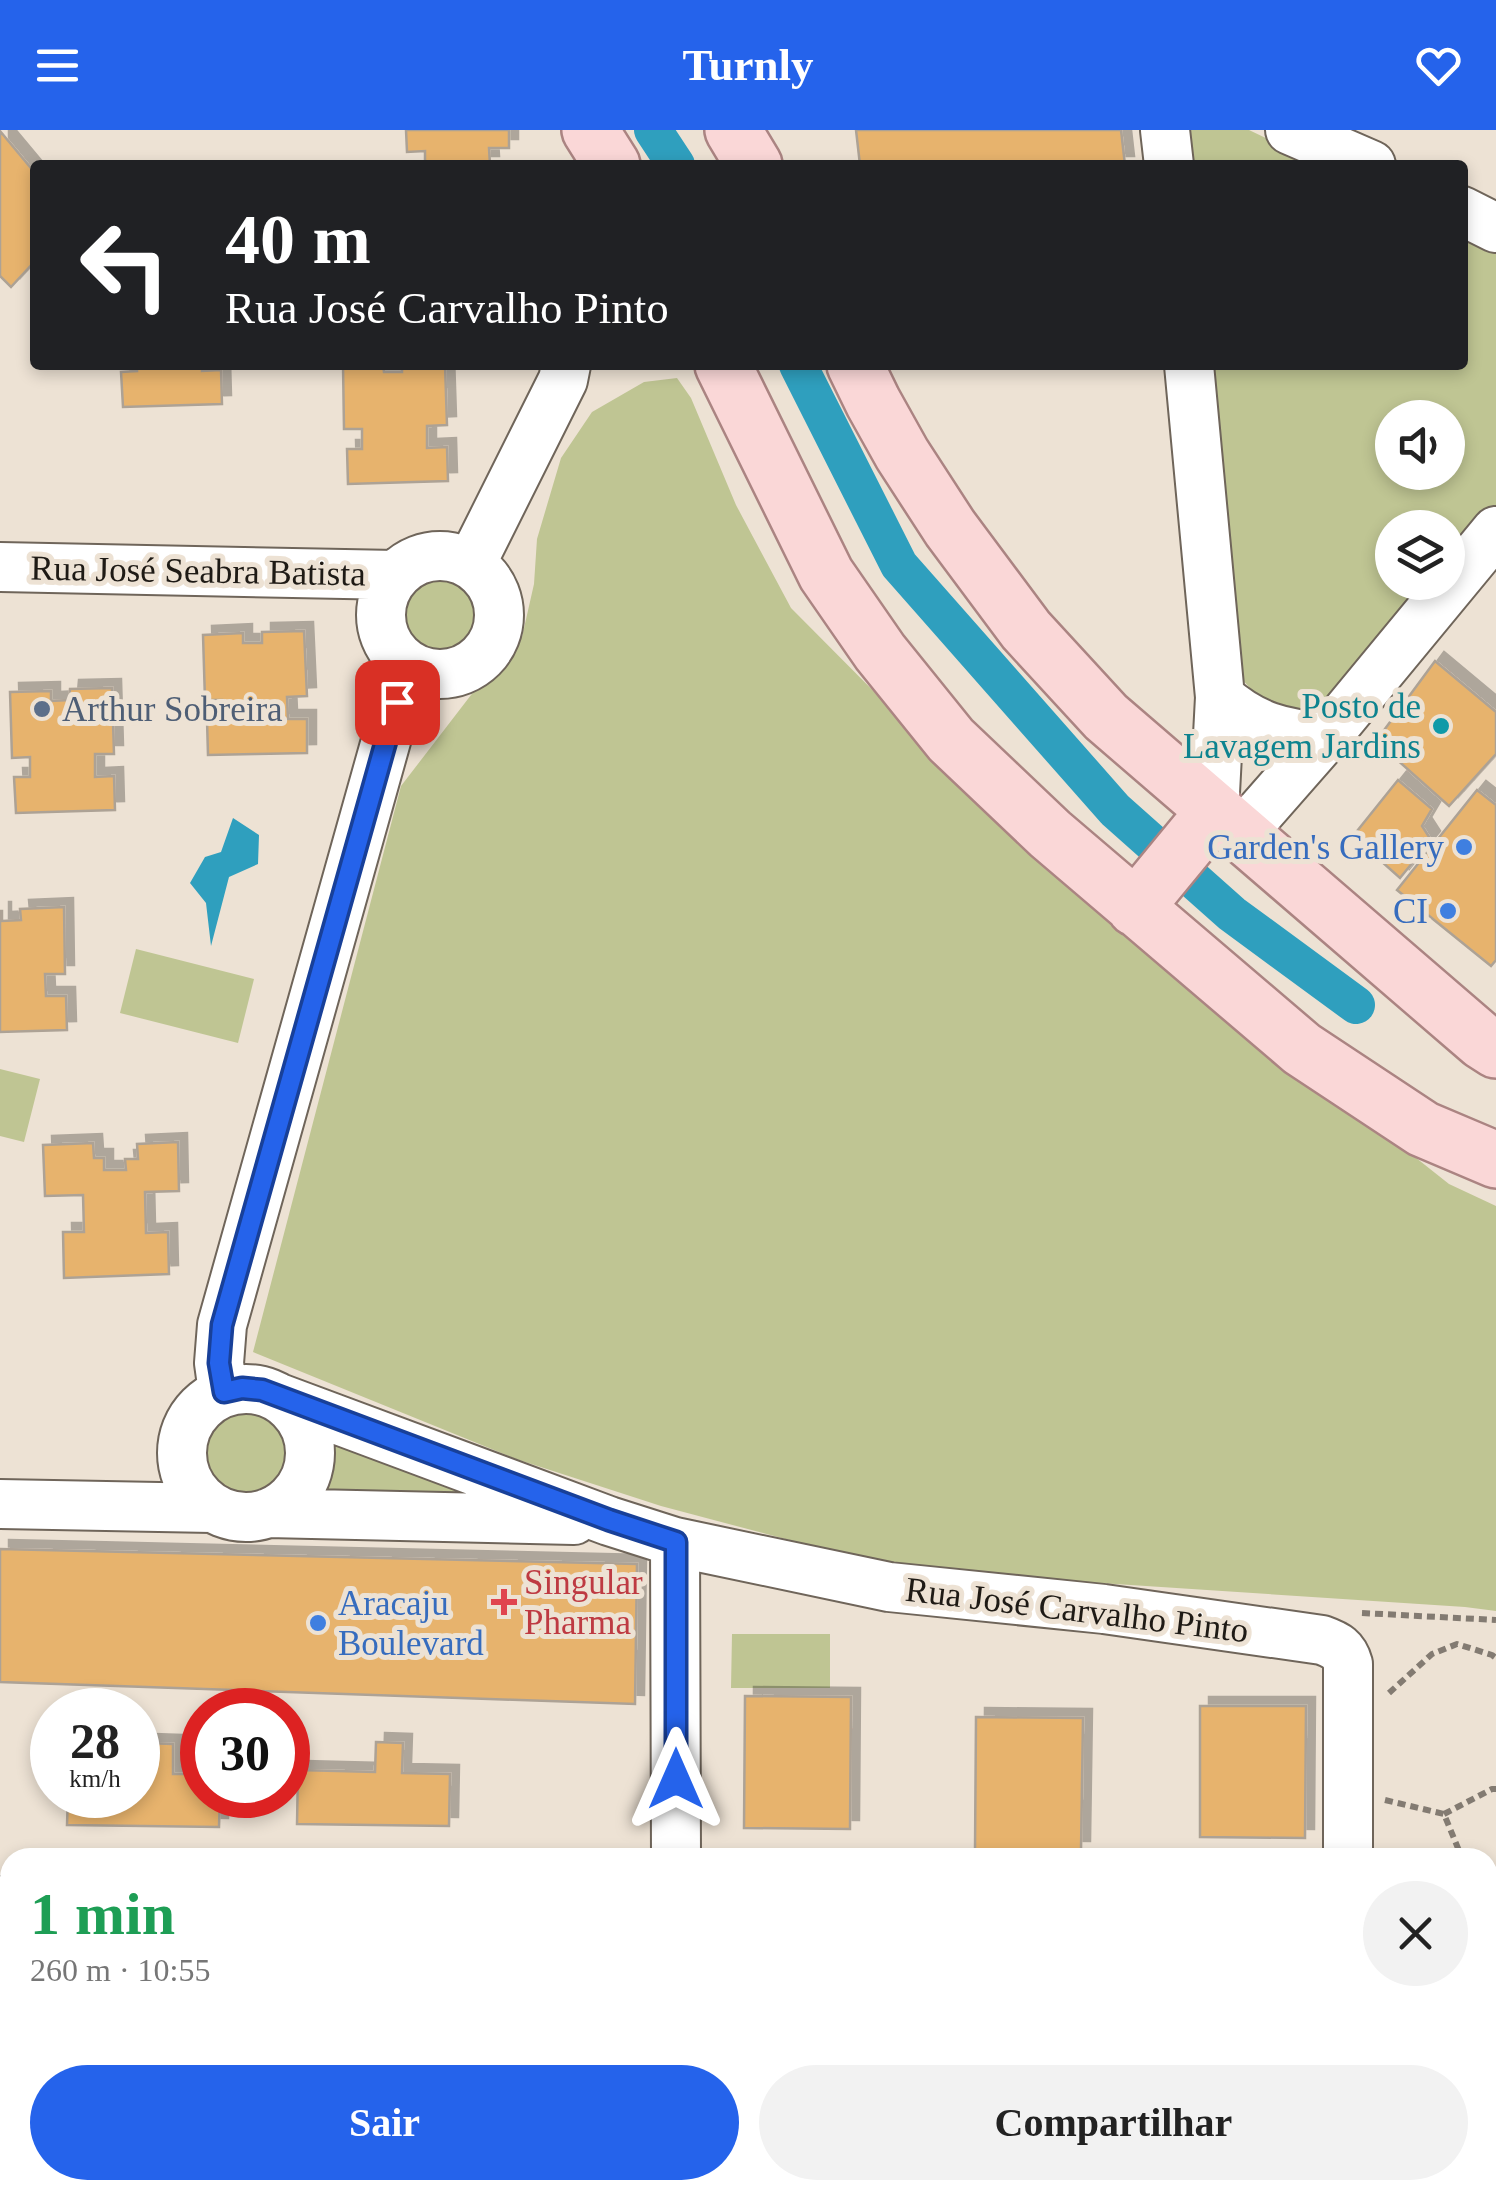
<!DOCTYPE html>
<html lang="pt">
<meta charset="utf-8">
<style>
:root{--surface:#fff;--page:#f2f2f2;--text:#222;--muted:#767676;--accent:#2563eb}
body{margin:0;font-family:Georgia,serif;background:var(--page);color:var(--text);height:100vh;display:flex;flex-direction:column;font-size:38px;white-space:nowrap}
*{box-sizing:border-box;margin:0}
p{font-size:32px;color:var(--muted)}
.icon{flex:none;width:55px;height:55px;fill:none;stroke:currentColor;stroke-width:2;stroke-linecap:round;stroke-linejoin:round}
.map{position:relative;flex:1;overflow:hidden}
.sheet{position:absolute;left:0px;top:1718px;width:1498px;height:352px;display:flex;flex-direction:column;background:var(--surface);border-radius:30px 30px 0 0;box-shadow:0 5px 15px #0003}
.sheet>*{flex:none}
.guide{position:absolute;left:30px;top:30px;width:1438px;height:210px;border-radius:10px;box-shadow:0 5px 15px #0003;background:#202124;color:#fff;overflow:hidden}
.buttons{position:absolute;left:1375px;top:270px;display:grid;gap:20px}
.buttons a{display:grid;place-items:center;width:90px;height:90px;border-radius:50%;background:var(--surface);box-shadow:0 5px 15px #0003;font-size:50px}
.speed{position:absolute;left:30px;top:1558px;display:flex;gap:20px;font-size:50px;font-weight:700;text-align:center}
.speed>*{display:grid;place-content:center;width:130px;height:130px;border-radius:50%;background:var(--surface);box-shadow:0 5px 15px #0003;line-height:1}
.speed small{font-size:25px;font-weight:400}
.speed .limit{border:15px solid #d22;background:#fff;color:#111}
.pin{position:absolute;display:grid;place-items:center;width:85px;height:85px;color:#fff;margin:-42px;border-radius:20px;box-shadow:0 5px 15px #0006}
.me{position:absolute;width:110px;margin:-55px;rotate:0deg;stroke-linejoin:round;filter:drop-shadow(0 0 8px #0008)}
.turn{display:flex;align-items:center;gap:35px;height:210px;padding:0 30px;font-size:45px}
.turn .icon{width:130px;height:130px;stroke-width:2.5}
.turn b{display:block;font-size:70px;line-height:85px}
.round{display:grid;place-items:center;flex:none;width:105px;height:105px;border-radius:52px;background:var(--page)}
.headline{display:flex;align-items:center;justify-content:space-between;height:170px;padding:0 30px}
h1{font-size:60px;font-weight:700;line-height:75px;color:#1e9e55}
.action{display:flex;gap:20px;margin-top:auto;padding:20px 30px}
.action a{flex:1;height:115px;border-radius:60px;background:var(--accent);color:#fff;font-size:40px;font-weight:700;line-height:115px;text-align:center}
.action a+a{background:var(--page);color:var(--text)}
header{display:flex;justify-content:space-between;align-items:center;height:130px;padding:0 30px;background:var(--accent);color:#fff;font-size:45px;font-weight:700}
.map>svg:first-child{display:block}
.green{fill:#bfc593;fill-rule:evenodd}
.water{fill:#2f9fbe}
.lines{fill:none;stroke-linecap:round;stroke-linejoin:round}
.canal{stroke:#2f9fbe;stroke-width:38}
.building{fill:#e7b36d;stroke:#ada295;stroke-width:2.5;filter:url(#shadow)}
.minor-casing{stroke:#6f655a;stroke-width:52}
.major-casing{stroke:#ab8482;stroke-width:60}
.path{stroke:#837b72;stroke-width:6;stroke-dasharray:8 5;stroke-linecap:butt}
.minor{stroke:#fff;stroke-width:48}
.major{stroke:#fad7d7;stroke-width:55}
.route-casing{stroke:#184099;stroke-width:25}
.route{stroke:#2563eb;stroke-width:18}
.service-dot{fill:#5c6f8a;stroke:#ede2d4;stroke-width:4}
.culture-dot{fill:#0f9aa8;stroke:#ede2d4;stroke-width:4}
.shop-dot{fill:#3f7fe0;stroke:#ede2d4;stroke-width:4}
.health-dot{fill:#e0444e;stroke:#ede2d4;stroke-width:4}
.labels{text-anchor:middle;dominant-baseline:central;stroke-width:10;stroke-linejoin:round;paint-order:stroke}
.street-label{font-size:35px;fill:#1e1a15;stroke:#ede2d4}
.culture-label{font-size:35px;fill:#0d838f;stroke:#ede2d4;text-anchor:end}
.service-label{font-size:35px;fill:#4e5e75;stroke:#ede2d4;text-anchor:start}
.shop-label{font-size:35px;fill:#366cbe;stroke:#ede2d4;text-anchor:end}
.health-label{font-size:35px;fill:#be3a42;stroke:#ede2d4;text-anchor:start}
</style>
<header><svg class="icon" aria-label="menu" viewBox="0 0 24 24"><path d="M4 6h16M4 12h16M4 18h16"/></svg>Turnly<svg class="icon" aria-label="heart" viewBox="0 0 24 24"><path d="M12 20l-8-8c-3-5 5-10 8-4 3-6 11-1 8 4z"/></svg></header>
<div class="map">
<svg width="1496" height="2068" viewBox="0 0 1496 2068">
<defs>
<filter id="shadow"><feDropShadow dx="9" dy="-9" stdDeviation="0" flood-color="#0004"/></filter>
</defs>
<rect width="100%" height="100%" fill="#ede2d4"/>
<!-- green -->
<path class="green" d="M1184 0H1249L1322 35H1187Z
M1463 107 1496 124V382L1448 438V398H1392V452L1435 453 1320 584 1290 591 1262 571 1238 545 1205 235H1462ZM1392 288H1448V342H1392Z
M677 248 691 268 736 375 791 478 939 627 1237 886 1449 1054 1496 1076V1481L1465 1477 946 1443 804 1414 661 1376 516 1329 253 1222 401 656 471 565 522 507 534 454 537 409 561 328 592 282 644 252Z
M399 486a44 44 0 1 1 88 0a44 44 0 1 1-88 0Z
M136 819 254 849 238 913 120 883Z
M0 939 40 949 24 1012 0 1006Z
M199 1323a49 49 0 1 1 98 0a49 49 0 1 1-98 0Z
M335 1302 492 1369 321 1370 334 1338Z
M732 1504H830V1558H731Z
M1488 1840H1496V1992L1488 1991Z"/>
<!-- water -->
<path class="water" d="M233 688 259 705 258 734 229 747 211 816 206 773 190 753 205 727 221 722Z"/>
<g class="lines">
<!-- canal -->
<path class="canal" d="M653 0 676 35
M798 235 899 435 1115 680 1232 784 1356 875"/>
</g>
<!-- building -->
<path class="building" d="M406 0H509V18H489L490 35H425V21L407 22Z
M856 0H1121L1125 35H860Z
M0 1 35 43V131L11 157 0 146Z
M137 235H202V241L221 240 222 274 123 277 121 242 137 241Z
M343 235H383L384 242H402V235H445L447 295 427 296V318L447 317 448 351 348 354 347 319H362V299H344Z
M304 501 307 566 287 567 288 589H307V623L208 625 207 590H222V570H205L203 505 243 503V513H262V502Z
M1435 531 1496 582V624L1449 676 1376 611Z
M112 558 114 624H95V647L114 646 115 680 16 683 14 647H30V627L12 628 10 562 51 561V571L69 570 70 559Z
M1398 650 1432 679 1422 696 1431 710 1400 748 1353 706Z
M1477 660 1496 675V830L1491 836 1397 760Z
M64 777 65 844H45L46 866H66L67 900 0 902V781H2V791L21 790 20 779Z
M178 1012 179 1061 145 1062 146 1103 168 1102 169 1144 64 1148 63 1102H84L83 1065 45 1066 43 1015 93 1013 94 1028H104V1040H126L125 1029H138L137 1014Z
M0 1419 637 1434 635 1574 0 1552Z
M745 1566 851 1567 850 1699 744 1698Z
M1200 1576H1306L1305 1708 1200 1707Z
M976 1587 1083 1588 1081 1720 975 1719Z
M376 1612 403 1613 402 1643 450 1644 449 1696 297 1694 298 1640 375 1642Z
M145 1613 173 1614V1644H202V1665H220L219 1697 67 1695 68 1665H138V1642L145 1643Z
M267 2060H441L431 2068H275Z
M735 2060H822L801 2068H734Z
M942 2060H1109V2068H942Z
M1165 2060H1332V2068H1165Z"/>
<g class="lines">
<!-- minor casing -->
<g class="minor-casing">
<path id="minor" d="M1165 0 1169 35
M1290 0 1371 35
M1462 81 1496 98
M1189 235 1220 567 1214 682
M381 485a59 59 0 1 1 118 0a59 59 0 1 1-118 0Z
M471 434 563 250 566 235
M0 437 396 445
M1220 567C1253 596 1282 604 1326 607
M1241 704 1326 607 1496 401
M182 1323a64 64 0 1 1 128 0a64 64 0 1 1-128 0Z
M223 1262 219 1233 222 1195 407 536
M279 1268 609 1391 675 1412 889 1457 1104 1479 1322 1510C1336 1515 1344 1519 1348 1534V1728
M0 1374 212 1378
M268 1383 574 1390
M675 1412 676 1728
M0 1771H10
M1488 1795H1496
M669 2068V2060
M1421 2068V2060"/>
</g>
<!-- major casing -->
<g class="major-casing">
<path id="major" d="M590 0 612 35
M733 0 754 35
M723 235 826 444 880 522 951 610 1050 704 1302 919 1423 999 1496 1030
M855 235 873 272 902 324 950 398 1026 500 1106 587 1482 911 1496 920
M1135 778 1214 682"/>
</g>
<!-- path -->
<path class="path" d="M1362 1483 1496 1490
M1389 1563 1432 1524 1457 1514 1492 1525 1496 1528
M1385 1670 1444 1684 1462 1728
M1444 1684 1492 1659H1496"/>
<!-- minor -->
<use href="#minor" class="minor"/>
<!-- major -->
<use href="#major" class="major"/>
</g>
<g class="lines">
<!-- route casing -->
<g class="route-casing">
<path id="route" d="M397 572 222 1195 219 1233 224 1262 242 1258 262 1260 609 1390 676 1412V1649"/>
</g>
<!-- route -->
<use href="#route" class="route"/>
</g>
<!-- markers -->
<circle class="service-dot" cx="42" cy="579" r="10"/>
<circle class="culture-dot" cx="1441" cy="596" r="10"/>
<g class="shop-dot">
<circle cx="1464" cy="717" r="10"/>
<circle cx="1448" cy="781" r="10"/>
<circle cx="318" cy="1493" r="10"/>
</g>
<path class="health-dot" d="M499 1457h10v10h10v10h-10v10h-10v-10h-10v-10h10z"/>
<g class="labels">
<!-- street labels -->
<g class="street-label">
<text transform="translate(198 441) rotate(1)">Rua José Seabra Batista</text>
<text transform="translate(1077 1480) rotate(7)">Rua José Carvalho Pinto</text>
</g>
<!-- culture labels -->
<g class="culture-label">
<text x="1421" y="576">Posto de<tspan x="1421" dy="40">Lavagem Jardins</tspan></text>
</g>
<!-- service labels -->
<g class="service-label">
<text x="62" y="579">Arthur Sobreira</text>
</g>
<!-- shop labels -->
<g class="shop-label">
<text x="1444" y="717">Garden's Gallery</text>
<text x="1428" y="781">CI</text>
<text x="338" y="1473" text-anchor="start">Aracaju<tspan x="338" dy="40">Boulevard</tspan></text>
</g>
<!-- health labels -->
<g class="health-label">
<text x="524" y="1452">Singular<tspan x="524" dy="40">Pharma</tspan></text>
</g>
</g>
</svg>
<div class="buttons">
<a><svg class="icon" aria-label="sound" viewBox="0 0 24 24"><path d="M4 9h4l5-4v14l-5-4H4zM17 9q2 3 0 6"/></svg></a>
<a><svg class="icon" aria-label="layers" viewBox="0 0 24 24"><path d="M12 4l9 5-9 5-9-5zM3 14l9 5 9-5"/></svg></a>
</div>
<div class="speed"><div>28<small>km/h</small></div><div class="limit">30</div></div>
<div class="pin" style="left:397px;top:572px;background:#d93025"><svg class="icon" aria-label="arrive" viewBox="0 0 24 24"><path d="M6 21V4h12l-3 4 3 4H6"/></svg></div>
<svg class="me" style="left:676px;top:1649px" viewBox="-20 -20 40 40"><path d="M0-17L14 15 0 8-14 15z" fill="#2563eb" stroke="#fff" stroke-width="4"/></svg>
<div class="guide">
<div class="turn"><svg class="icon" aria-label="left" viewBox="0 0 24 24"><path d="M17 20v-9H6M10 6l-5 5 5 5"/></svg><div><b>40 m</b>Rua José Carvalho Pinto</div></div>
</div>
<section class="sheet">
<div class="headline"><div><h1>1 min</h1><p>260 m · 10:55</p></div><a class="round"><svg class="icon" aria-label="close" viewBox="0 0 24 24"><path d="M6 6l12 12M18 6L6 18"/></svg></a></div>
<div class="action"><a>Sair</a><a>Compartilhar</a></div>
</section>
</div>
